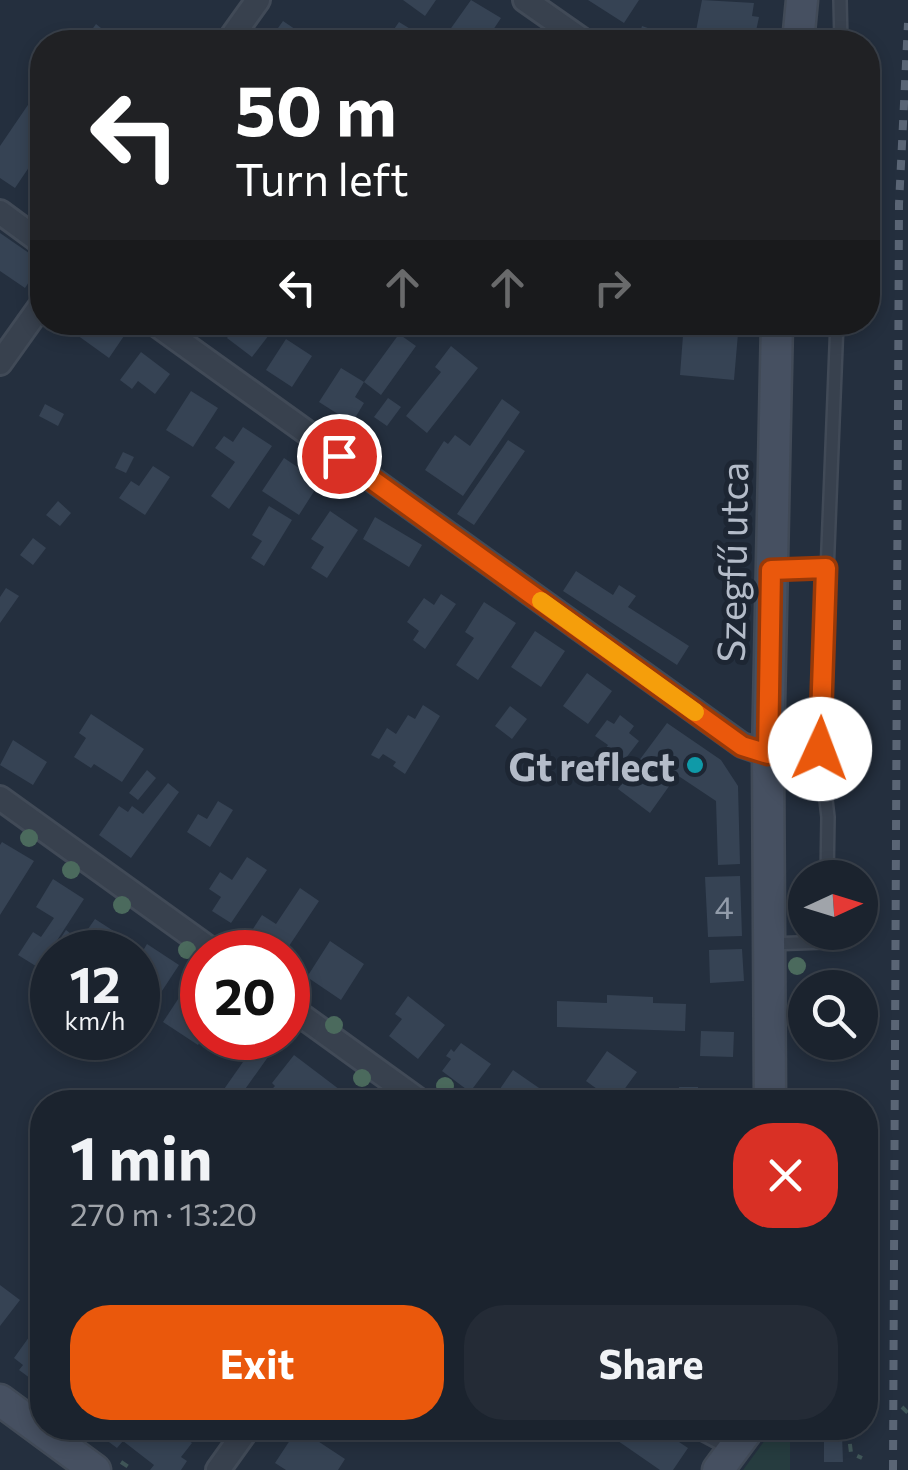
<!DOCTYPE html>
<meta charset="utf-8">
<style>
:root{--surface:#1b232e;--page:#242b36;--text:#f1f3f6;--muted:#a0a4aa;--line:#39404a;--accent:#ea580c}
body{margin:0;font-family:Commissioner,sans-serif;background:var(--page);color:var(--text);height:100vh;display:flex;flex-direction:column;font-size:38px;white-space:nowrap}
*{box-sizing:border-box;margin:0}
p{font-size:32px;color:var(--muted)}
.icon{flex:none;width:55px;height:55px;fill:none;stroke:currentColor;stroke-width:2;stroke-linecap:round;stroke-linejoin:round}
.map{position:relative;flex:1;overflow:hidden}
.details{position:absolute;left:30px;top:1090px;width:848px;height:350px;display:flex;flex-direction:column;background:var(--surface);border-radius:40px;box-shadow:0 5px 15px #0003,0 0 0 2px var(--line)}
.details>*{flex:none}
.banner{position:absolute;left:30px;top:30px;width:850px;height:305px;border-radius:40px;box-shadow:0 5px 15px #0003,0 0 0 2px var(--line);background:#202124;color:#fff;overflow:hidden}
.needle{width:65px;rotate:86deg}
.buttons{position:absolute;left:788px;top:860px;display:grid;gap:20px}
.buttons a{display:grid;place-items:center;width:90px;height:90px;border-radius:50%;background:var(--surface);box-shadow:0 5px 15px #0003,0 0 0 2px var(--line);font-size:50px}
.speed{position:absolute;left:30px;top:930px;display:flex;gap:20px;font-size:50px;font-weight:700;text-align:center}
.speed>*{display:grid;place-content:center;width:130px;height:130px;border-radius:50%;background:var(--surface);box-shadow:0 5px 15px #0003,0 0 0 2px var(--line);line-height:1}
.speed small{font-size:25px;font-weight:400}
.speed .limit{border:15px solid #d22;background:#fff;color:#111}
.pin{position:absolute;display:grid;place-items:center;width:85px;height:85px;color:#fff;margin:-42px;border:5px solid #fff;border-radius:50%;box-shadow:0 2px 10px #0007}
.me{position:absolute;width:110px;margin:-55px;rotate:2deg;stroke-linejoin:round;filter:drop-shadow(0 0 8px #0008)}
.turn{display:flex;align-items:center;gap:35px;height:210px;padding:0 40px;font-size:45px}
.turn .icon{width:130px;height:130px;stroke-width:2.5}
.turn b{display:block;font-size:70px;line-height:85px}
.lanes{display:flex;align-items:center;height:95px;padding:0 40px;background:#0003;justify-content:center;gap:50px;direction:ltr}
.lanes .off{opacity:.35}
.round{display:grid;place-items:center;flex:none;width:105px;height:105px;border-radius:40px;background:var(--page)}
.summary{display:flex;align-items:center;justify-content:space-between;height:170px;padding:0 40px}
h1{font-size:60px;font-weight:700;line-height:75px}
.primary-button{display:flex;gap:20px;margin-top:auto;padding:20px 40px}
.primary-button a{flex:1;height:115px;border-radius:40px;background:var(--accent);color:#fff;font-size:40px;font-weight:700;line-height:115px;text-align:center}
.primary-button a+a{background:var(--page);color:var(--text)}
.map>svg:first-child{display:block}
.green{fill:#263c3f}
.building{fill:#364354}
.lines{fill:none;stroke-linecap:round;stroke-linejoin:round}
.lane-casing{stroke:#414a57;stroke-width:16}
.street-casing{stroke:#414a57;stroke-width:28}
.secondary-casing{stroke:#414a57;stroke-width:35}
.path{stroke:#3f5557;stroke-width:4;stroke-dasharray:8 8;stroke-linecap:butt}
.lane{stroke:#38414e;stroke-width:11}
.street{stroke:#38414e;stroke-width:22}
.secondary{stroke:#465061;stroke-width:30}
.rail{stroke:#5a6575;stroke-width:8;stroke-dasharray:10 10;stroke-linecap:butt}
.tree{fill:#4b6a5d}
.route-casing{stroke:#983908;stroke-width:25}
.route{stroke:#ea580c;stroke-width:18}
.slow{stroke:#f59e0b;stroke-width:18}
.culture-dot{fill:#0f9aa8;stroke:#1d2633;stroke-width:4}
.labels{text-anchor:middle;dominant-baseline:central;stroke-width:10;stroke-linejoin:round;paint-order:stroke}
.number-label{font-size:32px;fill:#929caa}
.street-label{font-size:38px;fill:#b4bcc9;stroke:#1d2633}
.poi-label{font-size:38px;font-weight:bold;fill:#b4bcc9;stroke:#1d2633;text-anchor:end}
</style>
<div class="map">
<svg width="908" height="1470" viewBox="0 0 908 1470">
<rect width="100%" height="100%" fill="#242f3e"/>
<!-- green -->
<path class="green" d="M774 1428H790V1470H743Z"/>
<!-- building -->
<path class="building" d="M403 0H436L425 16Z
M471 0 501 18 485 42 471 34 465 42 449 31Z
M588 0H639L624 23Z
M702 0 754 3 752 16 759 17 756 31 749 30 748 36 737 34 736 39 696 31Z
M283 21 314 42H268Z
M399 22 417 33 410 42H385Z
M96 24 116 40 114 42H73L79 34 85 39Z
M642 26 671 36 668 42H637Z
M149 30 168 42H140Z
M515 30 535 42H507Z
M34 96 42 101V148L15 188 0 178V146Z
M0 233 42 262 25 288 0 271Z
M85 322H110L126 333 109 358 77 335Z
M239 322H261L272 331 252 357 227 338Z
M684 322H739L734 380 680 375Z
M399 334 416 346 381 395 364 382Z
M286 339 312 356 292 387 266 370Z
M451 346 478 368 427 433 406 416 441 372 435 367Z
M141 352 170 374 155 394 138 381 132 389 120 380Z
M341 368 364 382 355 397 364 403 352 423 319 402Z
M191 391 218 408 193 447 166 430Z
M388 398 401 407 387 426 374 417Z
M502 399 520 412 463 496 425 470 444 441 448 444 455 435 470 446Z
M45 404 64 414 58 426 39 416Z
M243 427 272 446 229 509 211 496 235 462 215 448 224 436 233 442Z
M508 440 525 451 474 525 457 514Z
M123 452 134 457 126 473 115 468Z
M284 458 320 482 299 515 262 491Z
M153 466 170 477 145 515 119 498 131 481 139 486Z
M58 501 71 513 60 526 46 515Z
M269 506 292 520 264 566 251 558 262 541 252 535Z
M330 511 358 530 327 578 311 568 324 547 311 539Z
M375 517 422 545 409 567 363 539Z
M33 538 46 548 33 565 20 555Z
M576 571 613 595 619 585 636 596 628 607 689 646 677 665 563 591Z
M6 588 19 596 0 623V597Z
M441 594 456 604 425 649 413 640 419 631 407 622 424 598 434 605Z
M484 602 516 623 478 680 456 665 474 638 465 632Z
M535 631 565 651 541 687 511 667Z
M587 673 612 691 588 724 563 706Z
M423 705 440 716 405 774 393 766 396 762 383 754 379 759 371 755 387 728 396 734 408 715 415 719Z
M510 706 527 719 512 739 495 726Z
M91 714 144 749 122 782 94 764 91 768 74 757 86 738 79 733Z
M620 715 634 726 629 733 639 741 606 784 589 771 608 745 595 736 607 720 614 724Z
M667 723 721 760 738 786 740 864 718 865 716 801 677 775 650 813 618 789Z
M13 740 47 762 33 785 0 765Z
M147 770 156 778 138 800 129 793Z
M168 783 179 792 131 858 99 835 119 806 128 812 132 806 143 814Z
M218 801 233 810 210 847 187 832 198 814 207 819Z
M2 842 34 861 0 915V845Z
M247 857 267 870 231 923 212 911 221 897 209 889 220 872 232 880Z
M740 876 742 936 708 937 705 877Z
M53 879 84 899 39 968 18 955 33 932 41 937 54 918 36 907Z
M300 888 319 901 285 952H262L245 941 262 915 276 924Z
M794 894H805V924H795Z
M95 919 126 939 117 952H89L93 947 81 939Z
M66 930 75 937 65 951 56 945Z
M330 941 364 964 341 1000 307 977Z
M147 944 179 965 160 994 138 979V959Z
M742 949 744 981 710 983 709 950Z
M190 981 202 989V1038L198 1045 163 1022Z
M607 995 653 997V1003L686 1004 685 1031 557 1027V1001L607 1003Z
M408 996 445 1025 418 1059 389 1036 402 1019 395 1014Z
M701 1031 734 1032 733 1057 700 1056Z
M230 1038 280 1040 236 1102H215L250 1052Z
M461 1043 491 1064 470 1092 442 1071 451 1059 446 1056 451 1049 454 1052Z
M607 1051 637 1072 615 1102 586 1081Z
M294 1055 356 1102H302L294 1097 289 1102 272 1089 275 1086 272 1083Z
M513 1070 542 1090 533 1102H491Z
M679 1087H698L699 1098 679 1099Z
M0 1285 20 1300 0 1326Z
M42 1319V1378L38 1384 19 1370 23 1365 14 1358Z
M90 1428H151L163 1437 172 1428 192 1443 181 1457 187 1461 181 1470H150L154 1465 123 1441 117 1448Z
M298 1428 345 1459 338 1470H286L275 1463Z
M608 1428H658L688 1448 673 1470H660L605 1432Z
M824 1435H842L843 1462H824Z"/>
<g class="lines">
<!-- lane casing -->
<g class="lane-casing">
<path id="lane" d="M840 0 841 42
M775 570 826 567
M827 878 828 817 820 749 837 322
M770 944 825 942V932"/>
</g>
<!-- street casing -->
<g class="street-casing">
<path id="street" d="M525 0 585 42
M228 42 258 0
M0 212 42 243
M153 322 742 745 768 754
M0 363 42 304
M0 798 214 952
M288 1006 421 1102
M703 1428 737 1446
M218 1470 248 1428"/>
</g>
<!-- secondary casing -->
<g class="secondary-casing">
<path id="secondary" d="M798 42 802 0
M770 1102 768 754 777 322
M0 1400 95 1470
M718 1470 749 1428"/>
</g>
<!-- path -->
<path class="path" d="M902 1407 908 1413
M848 1428 851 1453 862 1458
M121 1462 133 1470"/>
<!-- lane -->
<use href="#lane" class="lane"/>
<!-- street -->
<use href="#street" class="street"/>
<!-- secondary -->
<use href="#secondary" class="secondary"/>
<!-- rail -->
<path class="rail" d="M893 1470 899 204 908 23"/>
</g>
<!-- trees -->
<g class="tree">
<circle cx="29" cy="838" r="9"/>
<circle cx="71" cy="870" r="9"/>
<circle cx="122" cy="905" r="9"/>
<circle cx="187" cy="950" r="9"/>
<circle cx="797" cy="966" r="9"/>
<circle cx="334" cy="1025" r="9"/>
<circle cx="362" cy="1078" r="9"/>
<circle cx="445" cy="1086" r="9"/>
</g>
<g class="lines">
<!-- route casing -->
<g class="route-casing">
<path id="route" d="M339 456 742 746 768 754 771 570 826 568 820 749"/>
</g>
<!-- route -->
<use href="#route" class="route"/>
<!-- slow -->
<path class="slow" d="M541 601 695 712"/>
</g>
<!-- markers -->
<circle class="culture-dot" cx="695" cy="765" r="10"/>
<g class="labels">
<!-- number labels -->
<g class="number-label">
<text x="724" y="906">4</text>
</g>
<!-- street labels -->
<g class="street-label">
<text transform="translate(731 562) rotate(-89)">Szegfű utca</text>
</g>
<!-- poi labels -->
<g class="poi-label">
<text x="675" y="765">Gt reflect</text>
</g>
</g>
</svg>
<div class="buttons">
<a><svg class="needle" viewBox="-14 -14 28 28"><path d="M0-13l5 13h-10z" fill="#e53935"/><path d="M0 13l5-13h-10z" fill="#a0a4aa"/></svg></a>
<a><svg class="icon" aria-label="search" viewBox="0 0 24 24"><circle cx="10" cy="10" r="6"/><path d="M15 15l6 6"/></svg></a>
</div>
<div class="speed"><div>12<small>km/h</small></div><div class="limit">20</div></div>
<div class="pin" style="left:339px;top:456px;background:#d93025"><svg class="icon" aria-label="arrive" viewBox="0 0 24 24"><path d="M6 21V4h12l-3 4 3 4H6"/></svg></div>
<svg class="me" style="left:820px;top:749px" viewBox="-20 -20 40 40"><circle r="19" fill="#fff"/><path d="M0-13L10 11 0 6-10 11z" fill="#ea580c"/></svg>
<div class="banner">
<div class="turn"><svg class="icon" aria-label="left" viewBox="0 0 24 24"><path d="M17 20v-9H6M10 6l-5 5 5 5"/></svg><div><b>50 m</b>Turn left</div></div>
<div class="lanes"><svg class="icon" aria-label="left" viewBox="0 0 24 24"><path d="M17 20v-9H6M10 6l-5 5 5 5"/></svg><svg class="icon off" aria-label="ahead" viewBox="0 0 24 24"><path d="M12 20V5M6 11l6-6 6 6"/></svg><svg class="icon off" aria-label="ahead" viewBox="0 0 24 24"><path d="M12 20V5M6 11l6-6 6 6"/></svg><svg class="icon off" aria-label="right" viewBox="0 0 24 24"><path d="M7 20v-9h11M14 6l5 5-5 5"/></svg></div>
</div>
<section class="details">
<div class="summary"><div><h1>1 min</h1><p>270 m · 13:20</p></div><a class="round" style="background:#d93025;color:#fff"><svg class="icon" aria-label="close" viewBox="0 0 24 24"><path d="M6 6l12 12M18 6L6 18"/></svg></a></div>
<div class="primary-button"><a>Exit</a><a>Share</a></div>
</section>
</div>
